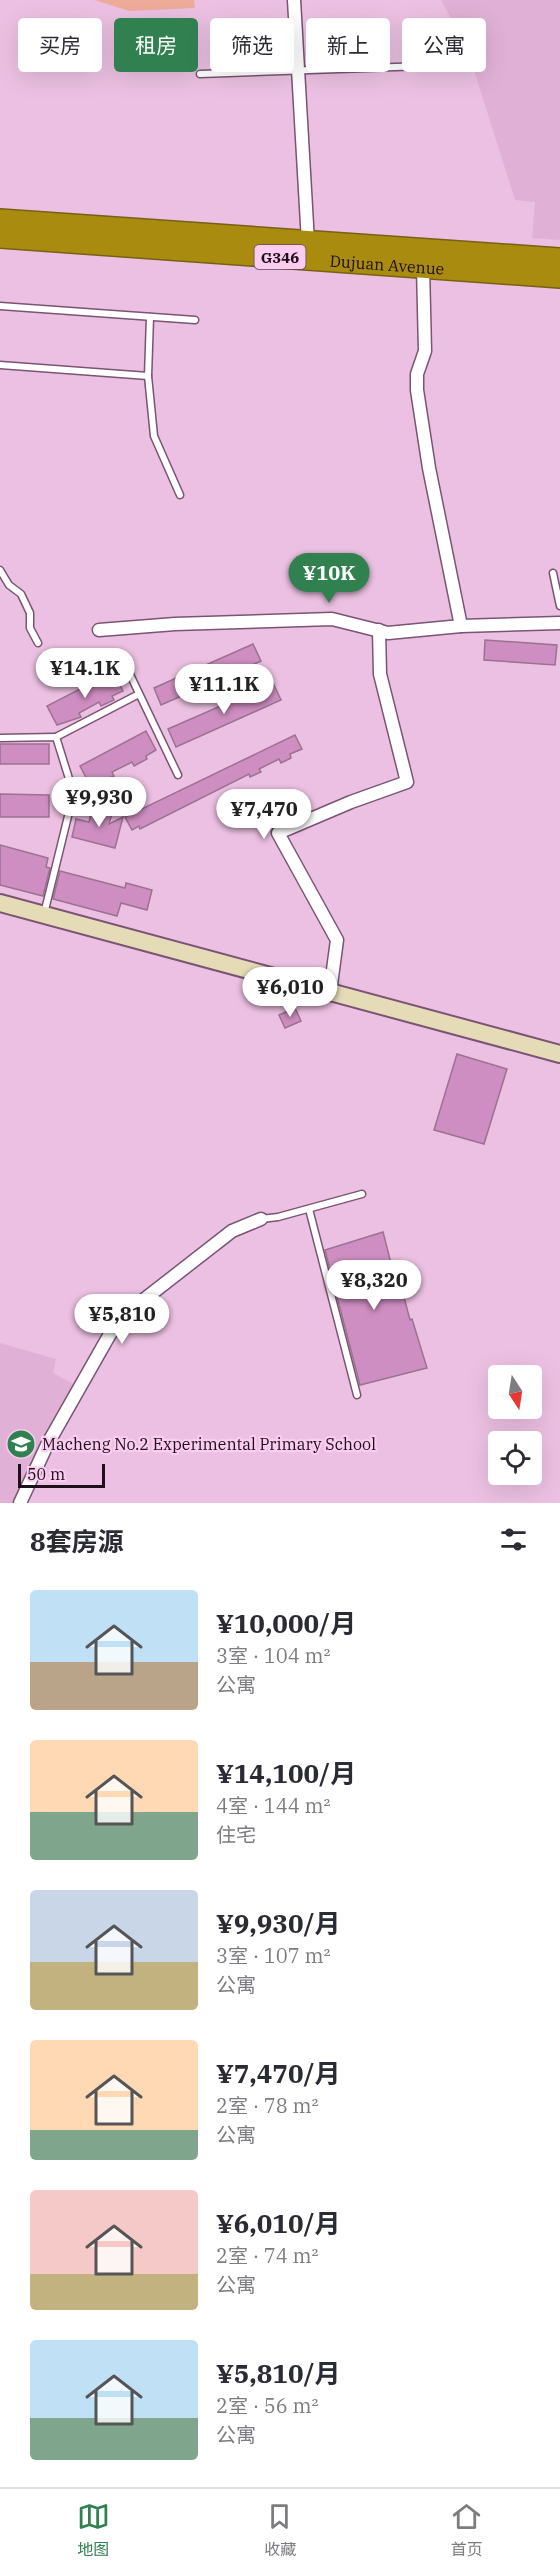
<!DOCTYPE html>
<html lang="zh">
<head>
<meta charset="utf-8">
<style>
  :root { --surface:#fff; --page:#f2f2f3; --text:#2b2b33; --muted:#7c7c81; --line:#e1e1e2; --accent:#308050 }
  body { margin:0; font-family:"IBM Plex Serif","Noto Sans SC",serif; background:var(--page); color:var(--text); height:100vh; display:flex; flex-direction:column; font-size:22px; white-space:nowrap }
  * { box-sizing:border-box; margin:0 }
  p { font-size:20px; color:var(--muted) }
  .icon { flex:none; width:33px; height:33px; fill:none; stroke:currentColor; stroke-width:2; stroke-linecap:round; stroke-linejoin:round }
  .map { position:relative; height:1503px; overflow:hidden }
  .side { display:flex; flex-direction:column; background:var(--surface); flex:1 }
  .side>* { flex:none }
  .top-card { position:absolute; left:18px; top:18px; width:525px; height:54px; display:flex; gap:12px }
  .needle { width:39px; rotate:168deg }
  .buttons { position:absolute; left:488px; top:1365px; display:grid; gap:12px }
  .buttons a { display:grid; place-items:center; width:54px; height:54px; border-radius:6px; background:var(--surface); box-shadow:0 6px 24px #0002; font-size:30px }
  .scale { position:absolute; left:18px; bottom:15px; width:87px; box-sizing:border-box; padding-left:6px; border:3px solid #1e0f1b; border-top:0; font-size:16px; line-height:21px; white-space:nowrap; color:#1e0f1b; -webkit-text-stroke:4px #facdf0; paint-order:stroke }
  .price { position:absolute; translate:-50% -51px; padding:0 14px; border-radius:21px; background:#fff; color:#222; font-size:20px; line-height:39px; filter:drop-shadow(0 2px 3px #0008) }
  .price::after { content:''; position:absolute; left:50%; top:36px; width:18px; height:14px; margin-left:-9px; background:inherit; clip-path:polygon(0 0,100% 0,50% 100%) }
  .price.on { background:var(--accent); color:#fff }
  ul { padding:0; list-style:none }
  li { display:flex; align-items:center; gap:18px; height:150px; padding:0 30px }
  li span { display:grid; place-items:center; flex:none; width:168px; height:120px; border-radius:6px; color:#555 }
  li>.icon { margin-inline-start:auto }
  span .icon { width:72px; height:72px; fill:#fffc; stroke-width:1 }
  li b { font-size:26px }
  h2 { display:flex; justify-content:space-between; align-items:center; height:72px; padding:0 30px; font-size:26px }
  .pill { padding:0 21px; border-radius:6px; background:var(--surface); box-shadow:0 6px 24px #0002; font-size:21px; line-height:54px }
  .pill.on { background:var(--accent); color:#fff }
  .tab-bar { display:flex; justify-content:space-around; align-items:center; height:84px; border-top:2px solid var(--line); background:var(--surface); font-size:16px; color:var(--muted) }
  .tab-bar a { display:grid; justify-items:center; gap:3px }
  .tab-bar .on { color:var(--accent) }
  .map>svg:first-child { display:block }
  .built { fill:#e1b0d6 }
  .green { fill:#efab9a }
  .building { fill:#ce8ec1; stroke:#9b7292; stroke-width:1.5 }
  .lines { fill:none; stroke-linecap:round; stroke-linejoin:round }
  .lane-casing { stroke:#7a5472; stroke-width:9 }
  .street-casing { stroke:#7a5472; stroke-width:15 }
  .secondary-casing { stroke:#7a5472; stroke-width:20 }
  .highway-casing { stroke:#786013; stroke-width:24 }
  .lane { stroke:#fff; stroke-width:6 }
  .street { stroke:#fff; stroke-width:12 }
  .secondary { stroke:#e5dcb7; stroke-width:16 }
  .highway { stroke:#a98c0f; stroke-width:21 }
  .labels { text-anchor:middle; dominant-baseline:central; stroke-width:4.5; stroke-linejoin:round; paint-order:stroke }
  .shield { fill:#facdf0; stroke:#60485b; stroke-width:1.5 }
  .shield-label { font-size:15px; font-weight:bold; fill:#1e0f1b }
  .street-label { font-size:16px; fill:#1e0f1b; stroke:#facdf0 }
  .poi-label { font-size:16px; fill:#1e0f1b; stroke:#facdf0; text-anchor:start }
</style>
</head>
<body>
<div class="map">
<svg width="560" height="1503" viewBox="0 0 560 1503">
  <rect width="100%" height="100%" fill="#ecc0e2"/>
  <!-- built -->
  <g class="built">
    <path d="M441,0H560V240L532,238L535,202L515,200L467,48Z"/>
    <path d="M0,1343L56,1359L53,1373L74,1384L30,1466L14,1503H0Z"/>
  </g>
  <!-- green -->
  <path class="green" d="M94,0H194L195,8L130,11Z"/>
  <!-- building -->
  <g class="building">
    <path d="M485,640L557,645L555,665L484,660Z"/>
    <path d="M253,644L261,661L161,705L154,688Z"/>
    <path d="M113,672L123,691L112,696L114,700L101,706L99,702L79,713L81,717L57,725L47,706Z"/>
    <path d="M273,683L281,700L176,747L168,729Z"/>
    <path d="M146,731L156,750L146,756L147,759L134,766L132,762L112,772L114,776L90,785L80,766Z"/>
    <path d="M295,735L302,749L290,754L291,758L281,763L279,759L259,769L261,772L250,777L249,774L140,829L139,826L132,830L125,817Z"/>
    <rect x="0" y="744" width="49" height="20"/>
    <path d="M0,794L49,795V817H0Z"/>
    <path d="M93,805L113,810L109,824L123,817L115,848L72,837L76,819L89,822Z"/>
    <path d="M0,845L48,858L46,867L50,868L43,896L0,885Z"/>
    <path d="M60,871L125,888L126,883L152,890L147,910L121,903L117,916L53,899Z"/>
    <path d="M295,1008L301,1021L285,1028L279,1015Z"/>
    <path d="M457,1054L507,1069L484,1144L434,1130Z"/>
    <path d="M383,1232L400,1298L404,1297L410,1320L412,1319L427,1368L360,1385L325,1250Z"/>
  </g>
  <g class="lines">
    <!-- lane casing -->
    <g class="lane-casing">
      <g id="lane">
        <path d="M200,74L452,65"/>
        <path d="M0,306L195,320"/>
        <path d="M150,317L148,376L154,436L180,495"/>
        <path d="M0,365L148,376"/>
        <path d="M0,570L9,585L21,594L30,613V628L38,643"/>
        <path d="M553,573L560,606"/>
        <path d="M125,664L178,775"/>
        <path d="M56,737L139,694"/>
        <path d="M0,738L56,737L71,785V804L44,914"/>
        <path d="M309,1209L357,1395"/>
        <path d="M261,1219L278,1217L362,1194"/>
      </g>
    </g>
    <!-- street casing -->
    <g class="street-casing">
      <g id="street">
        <path d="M294,0L308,242"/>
        <path d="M423,267L425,351L417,374V390L429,468L461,626"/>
        <path d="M99,630L175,624L332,619L388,633L461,626L560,623"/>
        <path d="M330,992L337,940L278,833L351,802L407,782L380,674L379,630"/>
        <path d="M20,1503L47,1445L110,1334L128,1312L232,1231L261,1219"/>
      </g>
    </g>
    <!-- secondary casing -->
    <g class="secondary-casing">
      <path id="secondary" d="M0,903L560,1054"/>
    </g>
    <!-- highway casing -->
    <g class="highway-casing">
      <g id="highway">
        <path d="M0,220L560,259"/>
        <path id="s1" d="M0,237L560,277"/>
      </g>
    </g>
    <!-- lane -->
    <use href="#lane" class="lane"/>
    <!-- street -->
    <use href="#street" class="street"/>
    <!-- secondary -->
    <use href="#secondary" class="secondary"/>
    <!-- highway -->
    <use href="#highway" class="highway"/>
  </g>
  <!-- icons -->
  <defs>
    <g id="school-disc" transform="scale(1.5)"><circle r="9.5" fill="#308050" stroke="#facdf0"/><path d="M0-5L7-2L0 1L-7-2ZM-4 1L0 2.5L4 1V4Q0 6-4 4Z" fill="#fff"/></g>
  </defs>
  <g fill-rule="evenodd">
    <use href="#school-disc" x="21" y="1444"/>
  </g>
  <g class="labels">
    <!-- shield labels -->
    <rect class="shield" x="254.5" y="245" width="51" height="24" rx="4.5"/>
    <g class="shield-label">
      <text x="280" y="257">G346</text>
    </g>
    <!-- street labels -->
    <g class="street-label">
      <text stroke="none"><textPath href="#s1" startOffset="388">Dujuan Avenue</textPath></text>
    </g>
    <!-- poi labels -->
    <g class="poi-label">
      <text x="42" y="1444">Macheng No.2 Experimental Primary School</text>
    </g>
  </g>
</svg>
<div class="buttons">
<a><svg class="needle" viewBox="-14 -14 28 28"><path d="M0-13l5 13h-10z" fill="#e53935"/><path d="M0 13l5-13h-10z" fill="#7c7c81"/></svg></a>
<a><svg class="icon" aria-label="locate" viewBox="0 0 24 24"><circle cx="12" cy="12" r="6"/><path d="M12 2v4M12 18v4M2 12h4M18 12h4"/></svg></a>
</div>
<div class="scale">50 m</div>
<b class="price on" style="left:329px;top:604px">¥10K</b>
<b class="price" style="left:85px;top:699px">¥14.1K</b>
<b class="price" style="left:224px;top:715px">¥11.1K</b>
<b class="price" style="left:99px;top:828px">¥9,930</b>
<b class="price" style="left:264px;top:840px">¥7,470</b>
<b class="price" style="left:290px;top:1018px">¥6,010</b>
<b class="price" style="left:374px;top:1311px">¥8,320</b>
<b class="price" style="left:122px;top:1345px">¥5,810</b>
<div class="top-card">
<a class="pill">买房</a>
<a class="pill on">租房</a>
<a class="pill">筛选</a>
<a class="pill">新上</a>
<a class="pill">公寓</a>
</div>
</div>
<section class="side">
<h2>8套房源<svg class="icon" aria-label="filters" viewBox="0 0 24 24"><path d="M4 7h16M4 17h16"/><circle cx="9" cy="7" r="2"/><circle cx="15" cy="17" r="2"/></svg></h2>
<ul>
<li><span style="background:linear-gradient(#bfe0f5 60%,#b9a48a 0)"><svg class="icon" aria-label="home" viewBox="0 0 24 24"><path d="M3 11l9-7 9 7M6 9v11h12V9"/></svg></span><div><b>¥10,000/月</b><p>3室 · 104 m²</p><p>公寓</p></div></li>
<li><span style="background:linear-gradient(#ffd9b3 60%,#7fa58c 0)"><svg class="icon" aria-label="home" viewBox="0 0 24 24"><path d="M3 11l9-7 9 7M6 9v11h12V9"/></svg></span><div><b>¥14,100/月</b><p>4室 · 144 m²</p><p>住宅</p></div></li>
<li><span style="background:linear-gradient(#c9d6e8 60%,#c2b280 0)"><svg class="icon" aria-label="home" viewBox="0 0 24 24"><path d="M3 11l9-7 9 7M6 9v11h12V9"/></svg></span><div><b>¥9,930/月</b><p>3室 · 107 m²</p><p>公寓</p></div></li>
<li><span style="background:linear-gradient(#ffd9b3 75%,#7fa58c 0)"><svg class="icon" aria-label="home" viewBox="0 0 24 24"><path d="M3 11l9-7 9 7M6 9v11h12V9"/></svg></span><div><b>¥7,470/月</b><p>2室 · 78 m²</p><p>公寓</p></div></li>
<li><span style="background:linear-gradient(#f6c9c9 70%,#c2b280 0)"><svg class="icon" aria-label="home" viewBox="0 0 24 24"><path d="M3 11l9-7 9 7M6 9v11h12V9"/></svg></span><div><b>¥6,010/月</b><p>2室 · 74 m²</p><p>公寓</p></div></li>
<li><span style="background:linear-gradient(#bfe0f5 65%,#7fa58c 0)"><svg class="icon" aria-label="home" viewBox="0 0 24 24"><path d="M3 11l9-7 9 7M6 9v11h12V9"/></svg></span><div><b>¥5,810/月</b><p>2室 · 56 m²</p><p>公寓</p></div></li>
</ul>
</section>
<nav class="tab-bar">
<a class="on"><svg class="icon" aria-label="map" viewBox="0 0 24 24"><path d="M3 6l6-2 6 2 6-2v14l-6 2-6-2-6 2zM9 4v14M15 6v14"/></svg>地图</a>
<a><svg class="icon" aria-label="saved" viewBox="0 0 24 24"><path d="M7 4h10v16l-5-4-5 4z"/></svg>收藏</a>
<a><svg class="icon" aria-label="home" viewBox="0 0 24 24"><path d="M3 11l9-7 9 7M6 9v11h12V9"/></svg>首页</a>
</nav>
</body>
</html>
